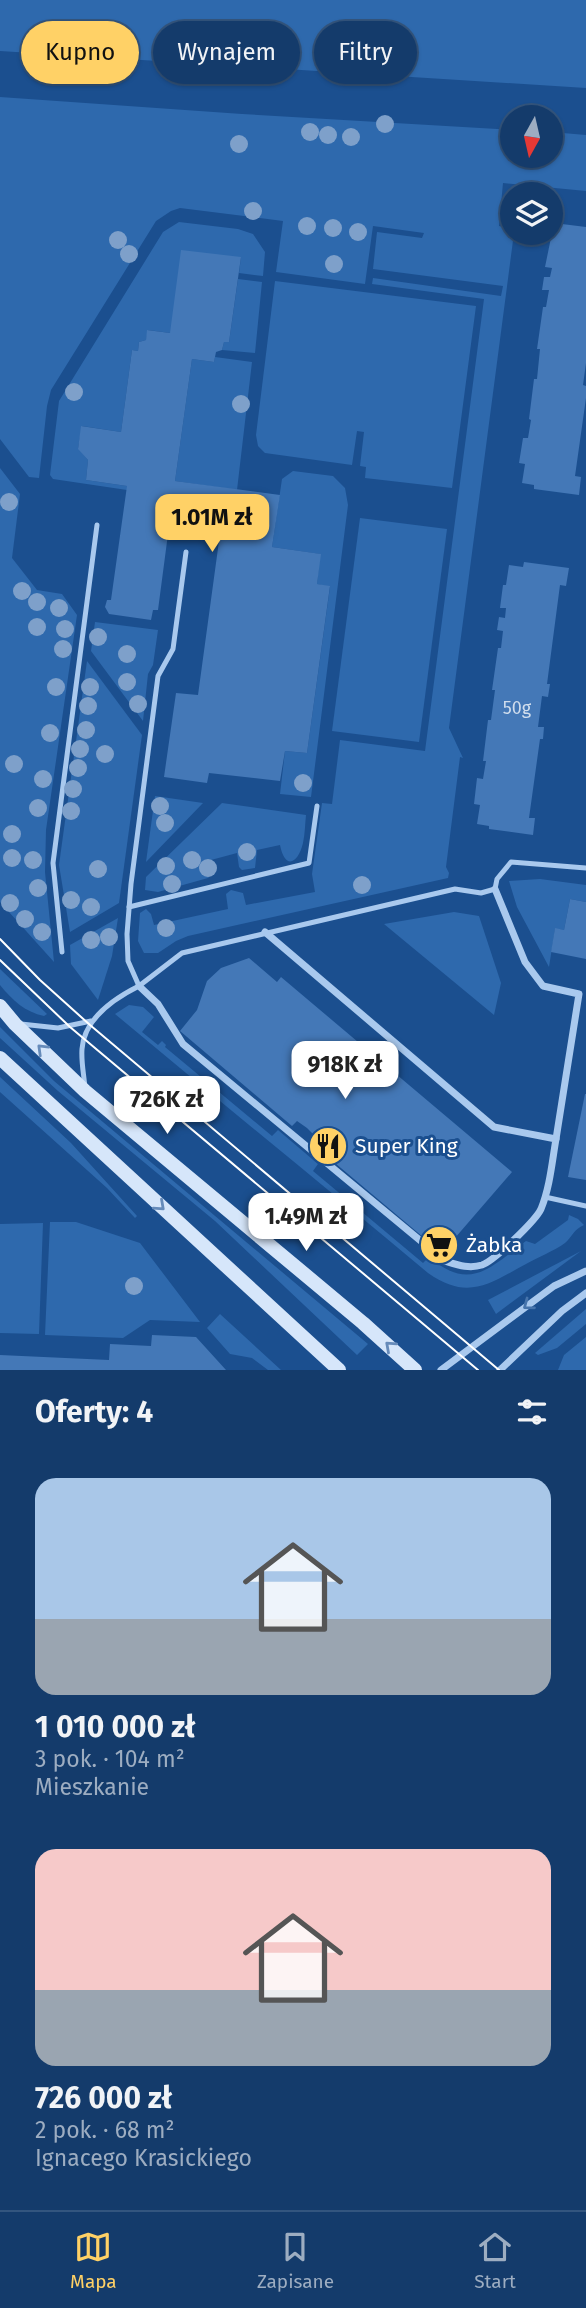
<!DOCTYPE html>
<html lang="pl">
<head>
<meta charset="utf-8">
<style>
  :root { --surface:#143b6b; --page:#1d4271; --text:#f1f3f6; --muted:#9dadc1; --line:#33557e; --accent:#ffd166 }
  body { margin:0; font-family:"Fira Sans",sans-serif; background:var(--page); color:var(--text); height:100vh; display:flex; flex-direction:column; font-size:26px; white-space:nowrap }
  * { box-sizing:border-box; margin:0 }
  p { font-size:23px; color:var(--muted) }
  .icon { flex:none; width:38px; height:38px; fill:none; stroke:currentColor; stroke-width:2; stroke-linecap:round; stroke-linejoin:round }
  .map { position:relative; height:1370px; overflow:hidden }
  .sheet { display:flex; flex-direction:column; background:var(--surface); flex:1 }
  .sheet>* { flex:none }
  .guide { position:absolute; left:21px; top:21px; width:544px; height:63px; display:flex; gap:14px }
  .needle { width:46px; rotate:188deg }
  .buttons { position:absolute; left:500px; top:105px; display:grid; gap:14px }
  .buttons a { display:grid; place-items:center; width:63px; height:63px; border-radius:50%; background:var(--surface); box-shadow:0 2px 5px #0004,0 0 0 2px var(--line); font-size:35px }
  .price { position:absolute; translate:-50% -60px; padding:0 16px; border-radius:14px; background:#fff; color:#222; font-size:23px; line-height:46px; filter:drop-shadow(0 2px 4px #0008) }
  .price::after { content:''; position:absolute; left:50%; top:42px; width:21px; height:16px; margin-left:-10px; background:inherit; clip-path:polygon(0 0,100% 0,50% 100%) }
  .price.current { background:var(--accent); color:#111 }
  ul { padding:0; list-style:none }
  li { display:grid; align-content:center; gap:14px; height:371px; padding:0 35px }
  li span { display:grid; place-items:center; height:217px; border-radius:21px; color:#555 }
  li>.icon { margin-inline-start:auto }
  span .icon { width:126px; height:126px; fill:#fffc; stroke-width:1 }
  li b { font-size:30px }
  h2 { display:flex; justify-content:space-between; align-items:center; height:84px; padding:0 35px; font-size:30px }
  .tag { padding:0 24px; border-radius:32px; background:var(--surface); box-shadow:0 2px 5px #0004,0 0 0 2px var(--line); font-size:24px; line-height:63px }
  .tag.current { background:var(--accent); color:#111 }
  .tabs { display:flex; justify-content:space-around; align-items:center; height:98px; border-top:2px solid var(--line); background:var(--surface); font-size:19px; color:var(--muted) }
  .tabs a { display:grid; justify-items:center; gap:4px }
  .tabs .current { color:var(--accent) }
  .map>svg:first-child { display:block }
  .green { fill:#2e69ad }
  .building { fill:#4478b7 }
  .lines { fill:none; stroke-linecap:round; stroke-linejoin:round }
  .service { stroke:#a9c9ee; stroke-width:5 }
  .minor { stroke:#a9c9ee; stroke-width:7 }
  .secondary { stroke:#d6e6fa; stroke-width:14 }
  .tram { stroke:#fff; stroke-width:2 }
  .tree { fill:#7ea0ca }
  .oneway { stroke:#668bba }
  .oneway2 { stroke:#4674ac }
  .labels { text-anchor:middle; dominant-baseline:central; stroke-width:6; stroke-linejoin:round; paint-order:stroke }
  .number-label { font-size:18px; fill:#d0dded }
  .poi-label { font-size:21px; fill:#fff; stroke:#1b4f8f; text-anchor:start }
</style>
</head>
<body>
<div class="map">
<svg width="586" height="1370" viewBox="0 0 586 1370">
  <rect width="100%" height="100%" fill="#1b4f8f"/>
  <!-- green -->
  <g class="green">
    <path d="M0,0H586V88L0,51Z"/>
    <path d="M0,97L242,114L513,130V156H551V132L586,135V191L503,183L499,226L513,228L514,233L449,728L463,758L460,757L446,867L449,873L448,878L188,936L176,941L158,953H144L138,941L140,913L146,909L151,914L154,925L228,909L226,894L231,890L243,893L246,905L315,892L312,874L322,803L332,804L340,740L425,751L484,299L372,284L373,278L501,296L503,286L373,269L377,232L422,238L424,233L373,226L365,284L276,272L283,221L180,208L171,211L156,221L51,390L47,406L39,478L29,477L0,439Z"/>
    <path d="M179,222L238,229L253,234L265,252L263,276L239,273L241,257L170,333L148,330L146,340L139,342L138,351L132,350L121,432L82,426L78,448L88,460L86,480L127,486V490L53,479L50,475L59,401L163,232Z"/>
    <path d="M238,279L262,282L255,353L222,350L224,342H229Z"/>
    <path d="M275,281L476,306L452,488L365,478L366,467L360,466L364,432L357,431L352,465L265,453L258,446L256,435Z"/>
    <path d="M215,357L252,362L237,490L175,481L192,359L214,362Z"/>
    <path d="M0,468L20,494L12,558L37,590L62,594L77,615L46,830L45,872L54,962L0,902Z"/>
    <path d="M293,471L333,476L345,488L348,505L311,797L280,794L285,751L307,753L330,587L317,584L320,554L272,547L282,479Z"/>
    <path d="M360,518L447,529L419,742L332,731Z"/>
    <path d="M95,622L158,630L153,665L148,674L143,721L91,651Z"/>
    <path d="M87,661L142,735L119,903L70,932L59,865Z"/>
    <path d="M155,796L203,803L146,862Z"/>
    <path d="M222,803L306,815C305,824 305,834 303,843C298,864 285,870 280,845L257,850L255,868L242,870L239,867L237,853L211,860L213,873L208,878L158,892L145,890L146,877Z"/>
    <path d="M540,879L586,885V902L570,899L564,930L555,929L549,967L517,907L509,881Z"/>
    <path d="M454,912L479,916L501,983L494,1015L384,924Z"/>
    <path d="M118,918L112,956L98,1000L71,964L70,945Z"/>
    <path d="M0,969L47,1014L44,1016C25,1012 12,1000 0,985Z"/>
    <path d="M129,1005L143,1007L154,1017L142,1032L158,1045L162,1041L166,1045L165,1047L272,1136L278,1130L318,1164L313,1171L423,1263L429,1257C470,1292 490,1268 526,1241L535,1244L568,1220L569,1215L578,1219L584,1225C574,1229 572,1237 565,1243C554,1251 538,1257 526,1264C489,1284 468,1301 428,1273C324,1186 219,1101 115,1014Z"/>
    <path d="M0,1027L54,1081L368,1344L357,1355L215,1221L58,1091L0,1038Z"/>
    <path d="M0,1077L71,1143L137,1216L135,1218L107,1188L0,1092Z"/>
    <path d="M50,1222H76L140,1243L200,1322L150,1320L123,1338L45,1335Z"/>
    <path d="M43,1223L39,1334L0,1333V1224Z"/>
    <path d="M581,1251L496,1314L488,1300Z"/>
    <path d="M586,1309V1324L557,1348L538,1355L535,1353Z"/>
    <path d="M220,1314L281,1370H268L252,1358L230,1354L207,1328Z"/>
    <path d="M586,1337V1370H558L564,1355Z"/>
  </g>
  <!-- building -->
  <g class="building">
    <path d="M554,223L586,227V363L583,385L586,386V398L575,476L581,477L579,495L534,489V485L522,483L525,464L519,463L523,438H528L531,420L529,419L534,379H537L540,349H537L543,307H546L549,290H542L544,277H550L552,268L545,267Z"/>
    <path d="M181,250L241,257L229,342H224L222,350L216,352L214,362L192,359L175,481L280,495L272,547L321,554L317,584L330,586L307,753L285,751L280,781L209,773L207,783L164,777L176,693L198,695L219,541L168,534L158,610H153L151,620L109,614L105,607L107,600H111L127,486L86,480L88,460L78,449L81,426L121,432L132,350L138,351L139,342L146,340L147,330L170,333Z"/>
    <path d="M524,562L569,568L566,586L560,585L547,684H550L548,697L542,696L538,727H544L543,739H540L529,818H535L533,835L489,829V826L477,824L480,805L474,804L477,778L483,779L486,761H483L488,720H491L495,690H492L498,648H501L503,631L497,630L499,617L505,618L506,608H500L503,585H506L509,565L523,567Z"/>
    <path d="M570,899L586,902V959L551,952L555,928L564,930Z"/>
    <path d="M249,958L277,982L281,977L512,1172L442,1253L310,1142L315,1136L307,1128L297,1121L292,1126L180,1031L197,1010L207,981L221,968Z"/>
    <path d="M585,1094H586V1180L568,1177Z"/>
    <path d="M152,1335L196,1337L226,1370H0V1355L109,1360L110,1344L151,1346Z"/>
  </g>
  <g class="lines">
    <!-- service -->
    <g class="service">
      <path d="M129,907L309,863L317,806"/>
      <path d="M62,952L53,863L97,525"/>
      <path d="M139,986L182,953L455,889L481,893L495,889L497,879L511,862L586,868"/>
      <path d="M21,1024L58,1028L91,1021"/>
      <path d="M85,1088C84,1075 81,1062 82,1049C84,1019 115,998 139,986L128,961L127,934L131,884L158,676L173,649L186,552"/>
      <path d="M545,1197L586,1206"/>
    </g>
    <!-- minor -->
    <g class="minor">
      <path d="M495,889L525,962L543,986L579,994L556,1139"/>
      <path d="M139,986L158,1004L183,1044L445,1261C458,1265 469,1269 482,1265C494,1261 536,1220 541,1209C550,1187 552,1162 556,1139L494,1127L265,932"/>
      <path d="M441,1370L554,1286L586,1271"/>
      <path d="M500,1370L562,1311L586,1293"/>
    </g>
    <!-- secondary -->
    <g class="secondary">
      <path d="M0,1006L15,1024L85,1091L363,1323L415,1370"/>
      <path d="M0,1058L339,1370"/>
    </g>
    <!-- tram -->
    <g class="tram">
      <path d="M0,939L40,980L90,1025L499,1370"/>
      <path d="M0,960L70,1027L478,1370"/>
    </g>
  </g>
  <!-- trees -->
  <g class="tree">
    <circle cx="385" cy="124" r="9"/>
    <circle cx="310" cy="132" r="9"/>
    <circle cx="328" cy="135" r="9"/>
    <circle cx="351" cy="137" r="9"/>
    <circle cx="239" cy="144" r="9"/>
    <circle cx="253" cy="211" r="9"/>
    <circle cx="307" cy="226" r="9"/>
    <circle cx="333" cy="228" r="9"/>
    <circle cx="358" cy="232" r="9"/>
    <circle cx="118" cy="240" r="9"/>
    <circle cx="129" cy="254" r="9"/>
    <circle cx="334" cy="264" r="9"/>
    <circle cx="74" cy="392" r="9"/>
    <circle cx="241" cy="404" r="9"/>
    <circle cx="9" cy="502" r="9"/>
    <circle cx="22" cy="591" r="9"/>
    <circle cx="37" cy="602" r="9"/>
    <circle cx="59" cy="608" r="9"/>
    <circle cx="37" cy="627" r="9"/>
    <circle cx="65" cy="629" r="9"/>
    <circle cx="98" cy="637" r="9"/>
    <circle cx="63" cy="649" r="9"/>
    <circle cx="127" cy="654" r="9"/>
    <circle cx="127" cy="682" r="9"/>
    <circle cx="56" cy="687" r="9"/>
    <circle cx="90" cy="687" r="9"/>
    <circle cx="138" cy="704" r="9"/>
    <circle cx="88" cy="706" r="9"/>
    <circle cx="86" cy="730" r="9"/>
    <circle cx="50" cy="733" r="9"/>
    <circle cx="80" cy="749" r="9"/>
    <circle cx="105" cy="754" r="9"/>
    <circle cx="14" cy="764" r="9"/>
    <circle cx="78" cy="768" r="9"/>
    <circle cx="43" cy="779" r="9"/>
    <circle cx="303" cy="783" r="9"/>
    <circle cx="73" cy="789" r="9"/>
    <circle cx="160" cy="806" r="9"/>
    <circle cx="38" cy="808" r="9"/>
    <circle cx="71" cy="811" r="9"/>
    <circle cx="165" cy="823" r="9"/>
    <circle cx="12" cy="834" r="9"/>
    <circle cx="247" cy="852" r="9"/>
    <circle cx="12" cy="858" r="9"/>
    <circle cx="33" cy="860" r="9"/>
    <circle cx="192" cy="860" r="9"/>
    <circle cx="166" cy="866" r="9"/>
    <circle cx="208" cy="868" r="9"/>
    <circle cx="98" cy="869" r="9"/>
    <circle cx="172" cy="884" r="9"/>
    <circle cx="362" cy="885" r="9"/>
    <circle cx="38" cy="888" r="9"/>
    <circle cx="71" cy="900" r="9"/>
    <circle cx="10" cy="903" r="9"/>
    <circle cx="91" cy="907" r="9"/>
    <circle cx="25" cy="919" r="9"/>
    <circle cx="166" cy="928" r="9"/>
    <circle cx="42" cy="932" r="9"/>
    <circle cx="109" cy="937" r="9"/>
    <circle cx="91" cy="940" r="9"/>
    <circle cx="134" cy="1286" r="9"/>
  </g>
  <!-- one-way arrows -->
  <defs><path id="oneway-chevron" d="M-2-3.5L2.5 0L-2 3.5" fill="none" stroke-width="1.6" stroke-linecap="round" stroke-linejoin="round" transform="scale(1.75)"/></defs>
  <g class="oneway">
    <use href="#oneway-chevron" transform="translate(42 1049) rotate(-136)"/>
    <use href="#oneway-chevron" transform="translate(160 1206) rotate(42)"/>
    <use href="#oneway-chevron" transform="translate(390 1346) rotate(-138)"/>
  </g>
  <use class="oneway2" href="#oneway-chevron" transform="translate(528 1305) rotate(143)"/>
  <!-- icons -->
  <defs>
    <g id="restaurant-disc" transform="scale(2.0125)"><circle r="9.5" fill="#ffd166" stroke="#1b4f8f"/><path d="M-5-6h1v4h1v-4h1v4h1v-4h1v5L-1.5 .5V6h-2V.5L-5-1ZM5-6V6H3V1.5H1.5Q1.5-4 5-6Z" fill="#111"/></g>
    <g id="supermarket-disc" transform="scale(2.0125)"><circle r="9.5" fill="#ffd166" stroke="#1b4f8f"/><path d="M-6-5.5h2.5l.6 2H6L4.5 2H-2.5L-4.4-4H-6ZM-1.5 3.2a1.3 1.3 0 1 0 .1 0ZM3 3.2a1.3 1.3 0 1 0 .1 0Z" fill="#111"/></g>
  </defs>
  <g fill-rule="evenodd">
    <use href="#restaurant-disc" x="328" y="1146"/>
    <use href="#supermarket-disc" x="439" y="1245"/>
  </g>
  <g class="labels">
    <!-- number labels -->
    <g class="number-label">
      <text x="517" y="708">50g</text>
    </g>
    <!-- poi labels -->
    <g class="poi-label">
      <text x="355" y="1146">Super King</text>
      <text x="466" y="1245">Żabka</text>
    </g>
  </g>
</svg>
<div class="buttons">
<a><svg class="needle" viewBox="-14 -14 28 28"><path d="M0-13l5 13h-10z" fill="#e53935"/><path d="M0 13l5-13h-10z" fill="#9dadc1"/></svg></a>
<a><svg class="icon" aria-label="layers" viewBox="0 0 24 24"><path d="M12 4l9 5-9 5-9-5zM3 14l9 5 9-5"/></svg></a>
</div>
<b class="price current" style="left:212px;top:554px">1.01M zł</b>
<b class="price" style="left:345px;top:1101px">918K zł</b>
<b class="price" style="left:167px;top:1136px">726K zł</b>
<b class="price" style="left:306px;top:1253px">1.49M zł</b>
<div class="guide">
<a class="tag current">Kupno</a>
<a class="tag">Wynajem</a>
<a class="tag">Filtry</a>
</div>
</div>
<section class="sheet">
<h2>Oferty: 4<svg class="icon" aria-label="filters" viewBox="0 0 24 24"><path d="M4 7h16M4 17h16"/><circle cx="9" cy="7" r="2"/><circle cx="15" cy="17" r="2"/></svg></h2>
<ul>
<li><span style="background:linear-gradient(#a9c7e8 65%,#9aa5b1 0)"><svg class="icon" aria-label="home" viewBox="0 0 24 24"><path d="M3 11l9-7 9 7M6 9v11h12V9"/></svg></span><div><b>1 010 000 zł</b><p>3 pok. · 104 m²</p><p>Mieszkanie</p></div></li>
<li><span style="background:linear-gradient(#f6c9c9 65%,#9aa5b1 0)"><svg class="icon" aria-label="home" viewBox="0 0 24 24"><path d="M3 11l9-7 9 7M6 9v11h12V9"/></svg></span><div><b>726 000 zł</b><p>2 pok. · 68 m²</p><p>Ignacego Krasickiego</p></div></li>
</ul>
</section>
<nav class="tabs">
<a class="current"><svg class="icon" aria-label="map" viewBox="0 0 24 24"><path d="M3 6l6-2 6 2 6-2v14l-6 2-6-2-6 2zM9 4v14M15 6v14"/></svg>Mapa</a>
<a><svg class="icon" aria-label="saved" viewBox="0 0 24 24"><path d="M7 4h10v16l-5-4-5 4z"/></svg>Zapisane</a>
<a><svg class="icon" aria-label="home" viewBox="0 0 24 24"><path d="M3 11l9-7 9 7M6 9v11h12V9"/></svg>Start</a>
</nav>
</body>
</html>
